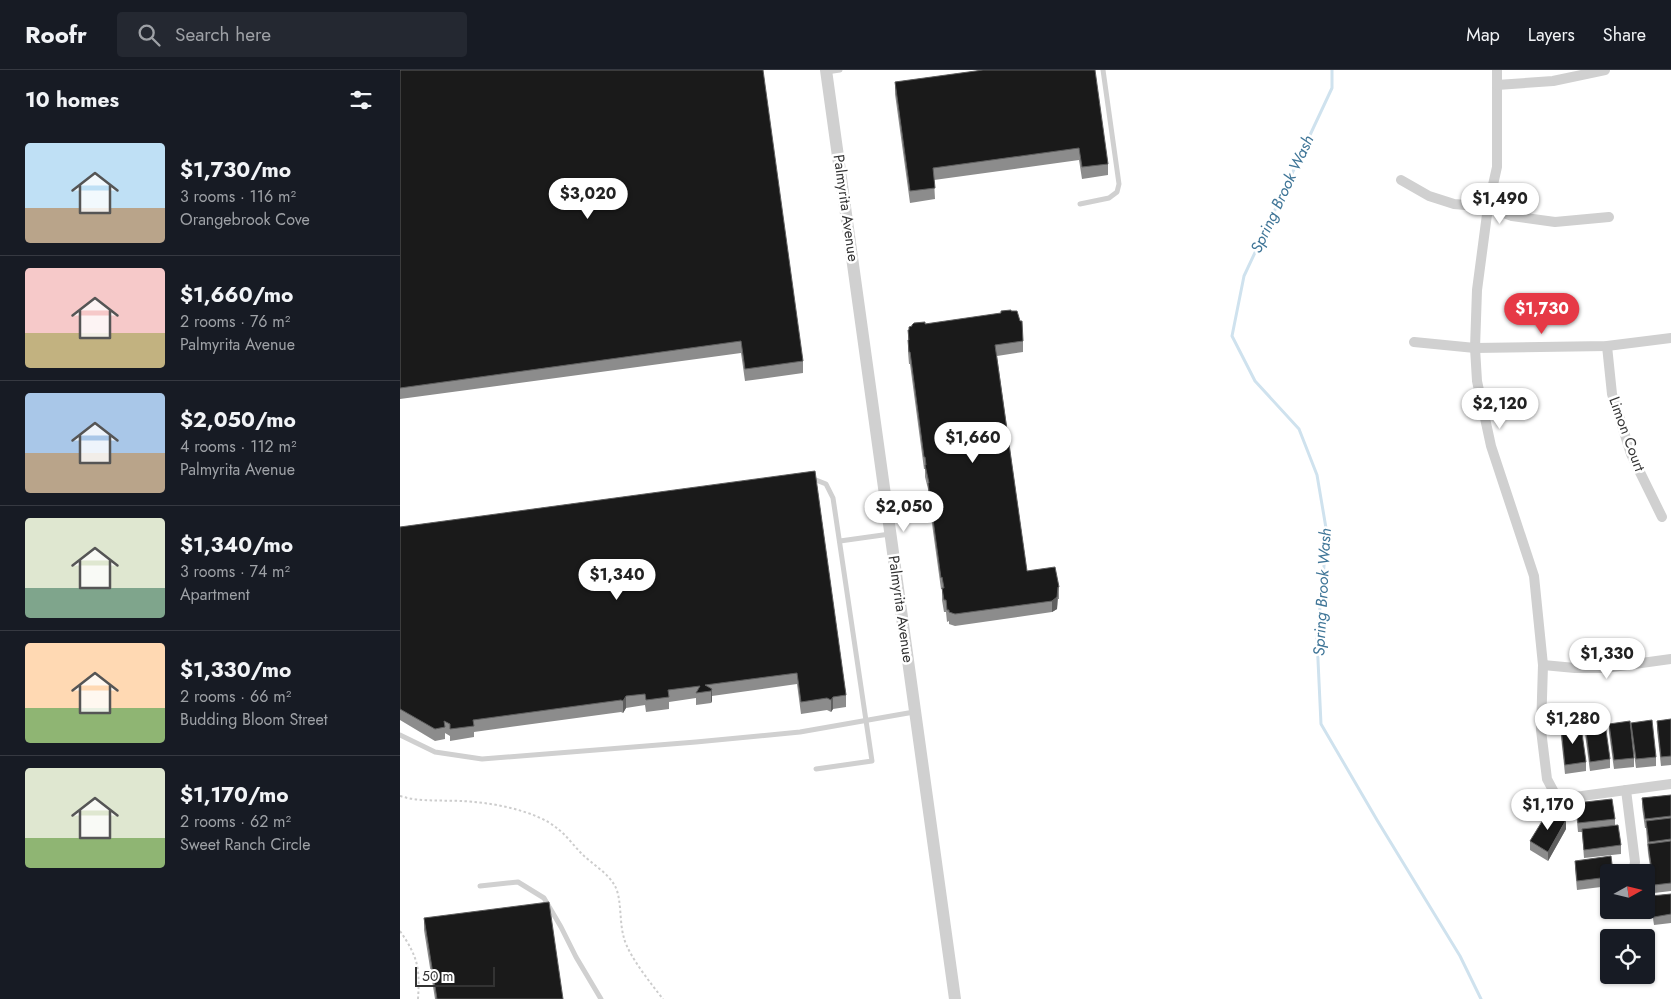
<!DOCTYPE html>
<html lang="en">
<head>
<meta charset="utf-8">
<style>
  :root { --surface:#171b24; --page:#242831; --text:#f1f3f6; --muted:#9ea1a6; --line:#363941; --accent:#e63946 }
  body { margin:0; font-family:Jost,sans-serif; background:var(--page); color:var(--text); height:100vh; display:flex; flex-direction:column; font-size:19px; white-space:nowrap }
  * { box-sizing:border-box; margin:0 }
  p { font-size:16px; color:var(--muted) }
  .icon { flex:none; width:28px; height:28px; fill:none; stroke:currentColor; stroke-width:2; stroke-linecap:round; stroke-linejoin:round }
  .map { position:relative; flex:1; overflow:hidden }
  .sheet { display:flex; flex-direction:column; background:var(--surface); width:400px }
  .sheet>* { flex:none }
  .needle { width:32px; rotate:82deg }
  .fabs { position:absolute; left:1200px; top:794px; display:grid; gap:10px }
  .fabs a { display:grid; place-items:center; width:55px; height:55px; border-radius:5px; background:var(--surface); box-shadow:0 1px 4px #0004; font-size:25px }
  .scale { position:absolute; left:15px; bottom:12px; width:80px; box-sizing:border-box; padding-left:5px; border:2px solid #333; border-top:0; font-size:14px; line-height:18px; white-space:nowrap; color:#333; -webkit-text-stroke:4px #fff; paint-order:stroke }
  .price { position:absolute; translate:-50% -42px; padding:0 11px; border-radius:18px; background:#fff; color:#222; font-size:16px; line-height:32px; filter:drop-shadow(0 1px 2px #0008) }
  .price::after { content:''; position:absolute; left:50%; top:30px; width:15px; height:11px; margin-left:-8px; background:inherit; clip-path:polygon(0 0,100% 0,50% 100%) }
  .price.current { background:var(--accent); color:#fff }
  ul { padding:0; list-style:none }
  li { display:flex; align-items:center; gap:15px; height:125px; padding:0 25px }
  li+li { border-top:1px solid var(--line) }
  li span { display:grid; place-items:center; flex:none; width:140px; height:100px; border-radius:5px; color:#555 }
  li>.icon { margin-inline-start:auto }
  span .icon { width:60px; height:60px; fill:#fffc; stroke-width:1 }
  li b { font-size:21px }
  h2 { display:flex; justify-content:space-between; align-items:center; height:60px; padding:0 25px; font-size:21px }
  header { display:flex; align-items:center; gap:30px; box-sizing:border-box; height:70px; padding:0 25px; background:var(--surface); border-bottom:1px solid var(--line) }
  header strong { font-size:24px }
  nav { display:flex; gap:28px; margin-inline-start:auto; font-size:18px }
  .search { width:350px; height:45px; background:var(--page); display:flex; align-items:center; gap:12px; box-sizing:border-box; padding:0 18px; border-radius:5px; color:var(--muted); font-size:19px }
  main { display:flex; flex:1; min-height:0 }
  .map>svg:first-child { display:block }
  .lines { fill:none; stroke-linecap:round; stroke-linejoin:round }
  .stream { stroke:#cfe2ee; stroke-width:3 }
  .path { stroke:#cdcdcd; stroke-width:2; stroke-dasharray:2.5 2.5; stroke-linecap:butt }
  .service { stroke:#d0d0d0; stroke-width:5 }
  .minor { stroke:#d0d0d0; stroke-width:10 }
  .tertiary { stroke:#d0d0d0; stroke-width:12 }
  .wall { fill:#8c8c8c }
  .shaded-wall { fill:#5f5f5f }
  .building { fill:#1a1a1a; stroke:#5f5f5f }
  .labels { text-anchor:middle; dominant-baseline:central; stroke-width:5; stroke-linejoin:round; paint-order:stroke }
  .street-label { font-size:15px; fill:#333; stroke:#fff }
  .water-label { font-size:16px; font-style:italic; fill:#3f7597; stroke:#fff }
</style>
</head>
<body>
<header>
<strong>Roofr</strong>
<div class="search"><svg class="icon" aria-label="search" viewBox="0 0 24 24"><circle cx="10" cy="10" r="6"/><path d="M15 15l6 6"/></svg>Search here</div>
<nav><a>Map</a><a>Layers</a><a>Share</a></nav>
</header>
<main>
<section class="sheet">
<h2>10 homes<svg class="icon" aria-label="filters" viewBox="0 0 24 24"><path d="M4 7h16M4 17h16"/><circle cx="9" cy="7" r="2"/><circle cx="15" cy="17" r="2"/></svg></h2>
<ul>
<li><span style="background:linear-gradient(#bfe0f5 65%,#b9a48a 0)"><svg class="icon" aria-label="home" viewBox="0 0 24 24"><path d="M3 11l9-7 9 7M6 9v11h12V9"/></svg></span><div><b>$1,730/mo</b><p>3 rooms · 116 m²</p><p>Orangebrook Cove</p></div></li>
<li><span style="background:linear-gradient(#f6c9c9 65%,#c2b280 0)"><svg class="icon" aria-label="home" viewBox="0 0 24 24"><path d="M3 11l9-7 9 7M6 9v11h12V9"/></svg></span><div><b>$1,660/mo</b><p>2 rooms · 76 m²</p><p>Palmyrita Avenue</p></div></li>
<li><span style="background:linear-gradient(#a9c7e8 60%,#b9a48a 0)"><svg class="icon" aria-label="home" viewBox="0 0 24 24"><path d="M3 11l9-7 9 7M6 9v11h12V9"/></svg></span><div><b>$2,050/mo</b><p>4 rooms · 112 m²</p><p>Palmyrita Avenue</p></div></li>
<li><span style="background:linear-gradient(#dfe7d0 70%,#7fa58c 0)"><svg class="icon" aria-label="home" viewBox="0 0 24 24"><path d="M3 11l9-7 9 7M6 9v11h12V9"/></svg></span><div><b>$1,340/mo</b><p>3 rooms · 74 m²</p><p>Apartment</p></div></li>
<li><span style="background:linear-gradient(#ffd9b3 65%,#8fb573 0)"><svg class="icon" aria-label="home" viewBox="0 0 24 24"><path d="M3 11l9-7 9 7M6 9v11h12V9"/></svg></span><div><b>$1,330/mo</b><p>2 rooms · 66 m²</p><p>Budding Bloom Street</p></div></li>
<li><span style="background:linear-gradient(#dfe7d0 70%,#8fb573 0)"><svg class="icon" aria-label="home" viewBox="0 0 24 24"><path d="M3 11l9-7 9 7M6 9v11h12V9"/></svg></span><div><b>$1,170/mo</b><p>2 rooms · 62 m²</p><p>Sweet Ranch Circle</p></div></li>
</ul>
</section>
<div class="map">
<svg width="1271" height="929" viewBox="0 0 1271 929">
  <rect width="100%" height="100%" fill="#fff"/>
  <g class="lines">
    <!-- stream -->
    <path class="stream" d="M932,0V18L844,206L832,266L855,311L899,359L917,405L927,464L917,569L921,654L977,750L1060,886L1081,929"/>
    <!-- path -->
    <g class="path">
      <path d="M0,726C19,732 40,730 61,731C89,732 136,740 158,759C167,766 174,776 182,784C192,794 208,803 215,816C222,829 219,852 224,868C228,885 252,915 263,929"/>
      <path d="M0,861C18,887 20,898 18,929"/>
    </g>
    <!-- service -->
    <g class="service">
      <path d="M426,2L440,0"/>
      <path d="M680,134L709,128L717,122L719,114L703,0"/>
      <path d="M411,408L426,414L433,428L472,691L416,699"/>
      <path d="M440,471L490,464"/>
      <path d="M0,665L35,682L82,689L296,672L400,662L514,642"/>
      <path d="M80,816L118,812L144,828L161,857L176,887L201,929"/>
    </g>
    <!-- minor -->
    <g class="minor">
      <path d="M1097,0V97L1088,137L1077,220L1075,278L1077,311L1091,376L1134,506L1143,595L1141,660L1147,709L1155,724L1166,727L1182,726L1271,714"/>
      <path d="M1097,15L1153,11L1205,0"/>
      <path d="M1001,110L1029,126L1054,134L1088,137L1112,146L1155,152L1209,147"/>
      <path d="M1014,272L1075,278L1207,276L1271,268"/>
      <path d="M1207,276L1212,324L1231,384L1262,447"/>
      <path d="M1143,595L1175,598H1205L1271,589"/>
      <path d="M1226,720L1235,792L1233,802"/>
    </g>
    <!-- tertiary -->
    <path class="tertiary" d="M426,0L555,929"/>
  </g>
  <!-- wall -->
  <g class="wall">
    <path d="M0,0L403,291V303L345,311L341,283L0,329Z"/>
    <path d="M583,0L708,94V105L682,109L679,90L534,110L535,129L510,133L495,24V12Z"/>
    <path d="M525,254L623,271V282L597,286L627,501L659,517V529H658L657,539L652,542L555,556L549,554V551L547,552L546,542H544L542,530V519H541L528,425V419L525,407V399H524L510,294H509L508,282V260H509V257Z"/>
    <path d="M415,401L446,625V637L433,639L431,642L427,640L401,644L397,614L312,626V631L311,633L296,635V628L269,632V639L246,642L245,635L226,638L223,643L221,642L74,662V667L50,671V666L45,663V669L35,671L0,650V457Z"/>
    <path d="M1271,649V695L1261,696L1257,660V651Z"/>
    <path d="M1231,653L1256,687V696L1236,698L1231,662Z"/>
    <path d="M1209,654L1234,688V697L1214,699L1209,663Z"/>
    <path d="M1185,655L1210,689V698L1190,701L1185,664Z"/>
    <path d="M1161,658L1186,692V701L1165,704L1161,667Z"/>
    <path d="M1271,725V821L1254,823L1248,783L1246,758H1245L1242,737V728Z"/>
    <path d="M1176,733L1215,749V755L1221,775V784L1184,788L1182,762H1178L1176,742Z"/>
    <path d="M1166,759L1148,791L1130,780V771Z"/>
    <path d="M1175,791L1209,802V816L1177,820L1175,799Z"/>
    <path d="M1271,824V853L1254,855L1251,835V826Z"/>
    <path d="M24,848L163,929H35L24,860Z"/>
  </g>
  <!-- shaded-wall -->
  <g class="shaded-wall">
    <path d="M658,517L657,539L652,542V531Z"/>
    <path d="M312,619V631L311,633V621Z"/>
    <path d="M226,626V638L223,643V631Z"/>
    <path d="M433,627V639L431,642V630Z"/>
    <path d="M1166,750V759L1148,791V782Z"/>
  </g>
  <!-- building -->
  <g class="building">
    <path d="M0,0H363L403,291L345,299L341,271L0,318Z"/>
    <path d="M583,0H695L708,94L682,97L679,78L533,98L535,118L510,121L495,12Z"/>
    <path d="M611,240V241H617L620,251H622L623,271L595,275L627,501L655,497L659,517H658L657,527L652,531L555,544L549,542V540H547L546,530H544L542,518H544L542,507L541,508L528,413H529L525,395H526L525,387H524L510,282H509L508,270H509L508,260H509V257L512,256V255L514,253L525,252V254L601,243V241Z"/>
    <path d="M415,401L446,625L433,627L431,630L427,628L401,632L397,603L305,615L312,619L311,621L296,623L300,616L268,620L269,627L246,630L245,624L226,626L223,631L221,630L73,650L74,656L50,659V654L44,651L45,657L35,659L0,639V457Z"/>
    <path d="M1271,649V686L1261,687L1257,651Z"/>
    <path d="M1252,650L1256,687L1236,689L1231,653Z"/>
    <path d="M1230,651L1234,688L1214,690L1209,654Z"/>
    <path d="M1205,653L1210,689L1190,692L1185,655Z"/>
    <path d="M1181,656L1186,692L1165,695L1161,658Z"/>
    <path d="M1271,725V746L1245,749L1242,728Z"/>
    <path d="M1212,729L1215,749L1178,753L1176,733Z"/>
    <path d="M1149,740L1166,750L1148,782L1130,771Z"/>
    <path d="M1271,748V769L1249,772L1246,751Z"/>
    <path d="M1218,755L1221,775L1184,780L1182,759Z"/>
    <path d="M1271,771V813L1254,815L1248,774Z"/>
    <path d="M1211,786L1213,802H1209V807L1177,811L1175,791Z"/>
    <path d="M1271,824V844L1254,847L1251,826Z"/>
    <path d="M149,832L163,929H37L24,848Z"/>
  </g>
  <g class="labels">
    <!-- street labels -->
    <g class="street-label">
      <text transform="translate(446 138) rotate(82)">Palmyrita Avenue</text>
      <text transform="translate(1227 364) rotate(70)">Limon Court</text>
      <text transform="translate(501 539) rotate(82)">Palmyrita Avenue</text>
    </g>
    <!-- water labels -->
    <g class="water-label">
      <text transform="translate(882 124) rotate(-65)">Spring Brook Wash</text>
      <text transform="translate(922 522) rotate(-87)">Spring Brook Wash</text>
    </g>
  </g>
</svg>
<div class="fabs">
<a><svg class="needle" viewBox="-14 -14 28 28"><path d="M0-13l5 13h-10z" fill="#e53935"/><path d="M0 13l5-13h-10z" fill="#9ea1a6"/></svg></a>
<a><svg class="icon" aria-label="locate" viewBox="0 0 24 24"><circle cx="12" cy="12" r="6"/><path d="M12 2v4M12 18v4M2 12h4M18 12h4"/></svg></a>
</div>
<div class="scale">50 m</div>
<b class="price" style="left:188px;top:150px">$3,020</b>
<b class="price" style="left:1100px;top:155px">$1,490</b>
<b class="price current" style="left:1142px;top:265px">$1,730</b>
<b class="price" style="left:1100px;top:360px">$2,120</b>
<b class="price" style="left:573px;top:394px">$1,660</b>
<b class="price" style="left:504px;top:463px">$2,050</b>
<b class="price" style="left:217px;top:531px">$1,340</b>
<b class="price" style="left:1207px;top:610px">$1,330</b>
<b class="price" style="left:1173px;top:675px">$1,280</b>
<b class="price" style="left:1148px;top:761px">$1,170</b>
</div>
</main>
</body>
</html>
